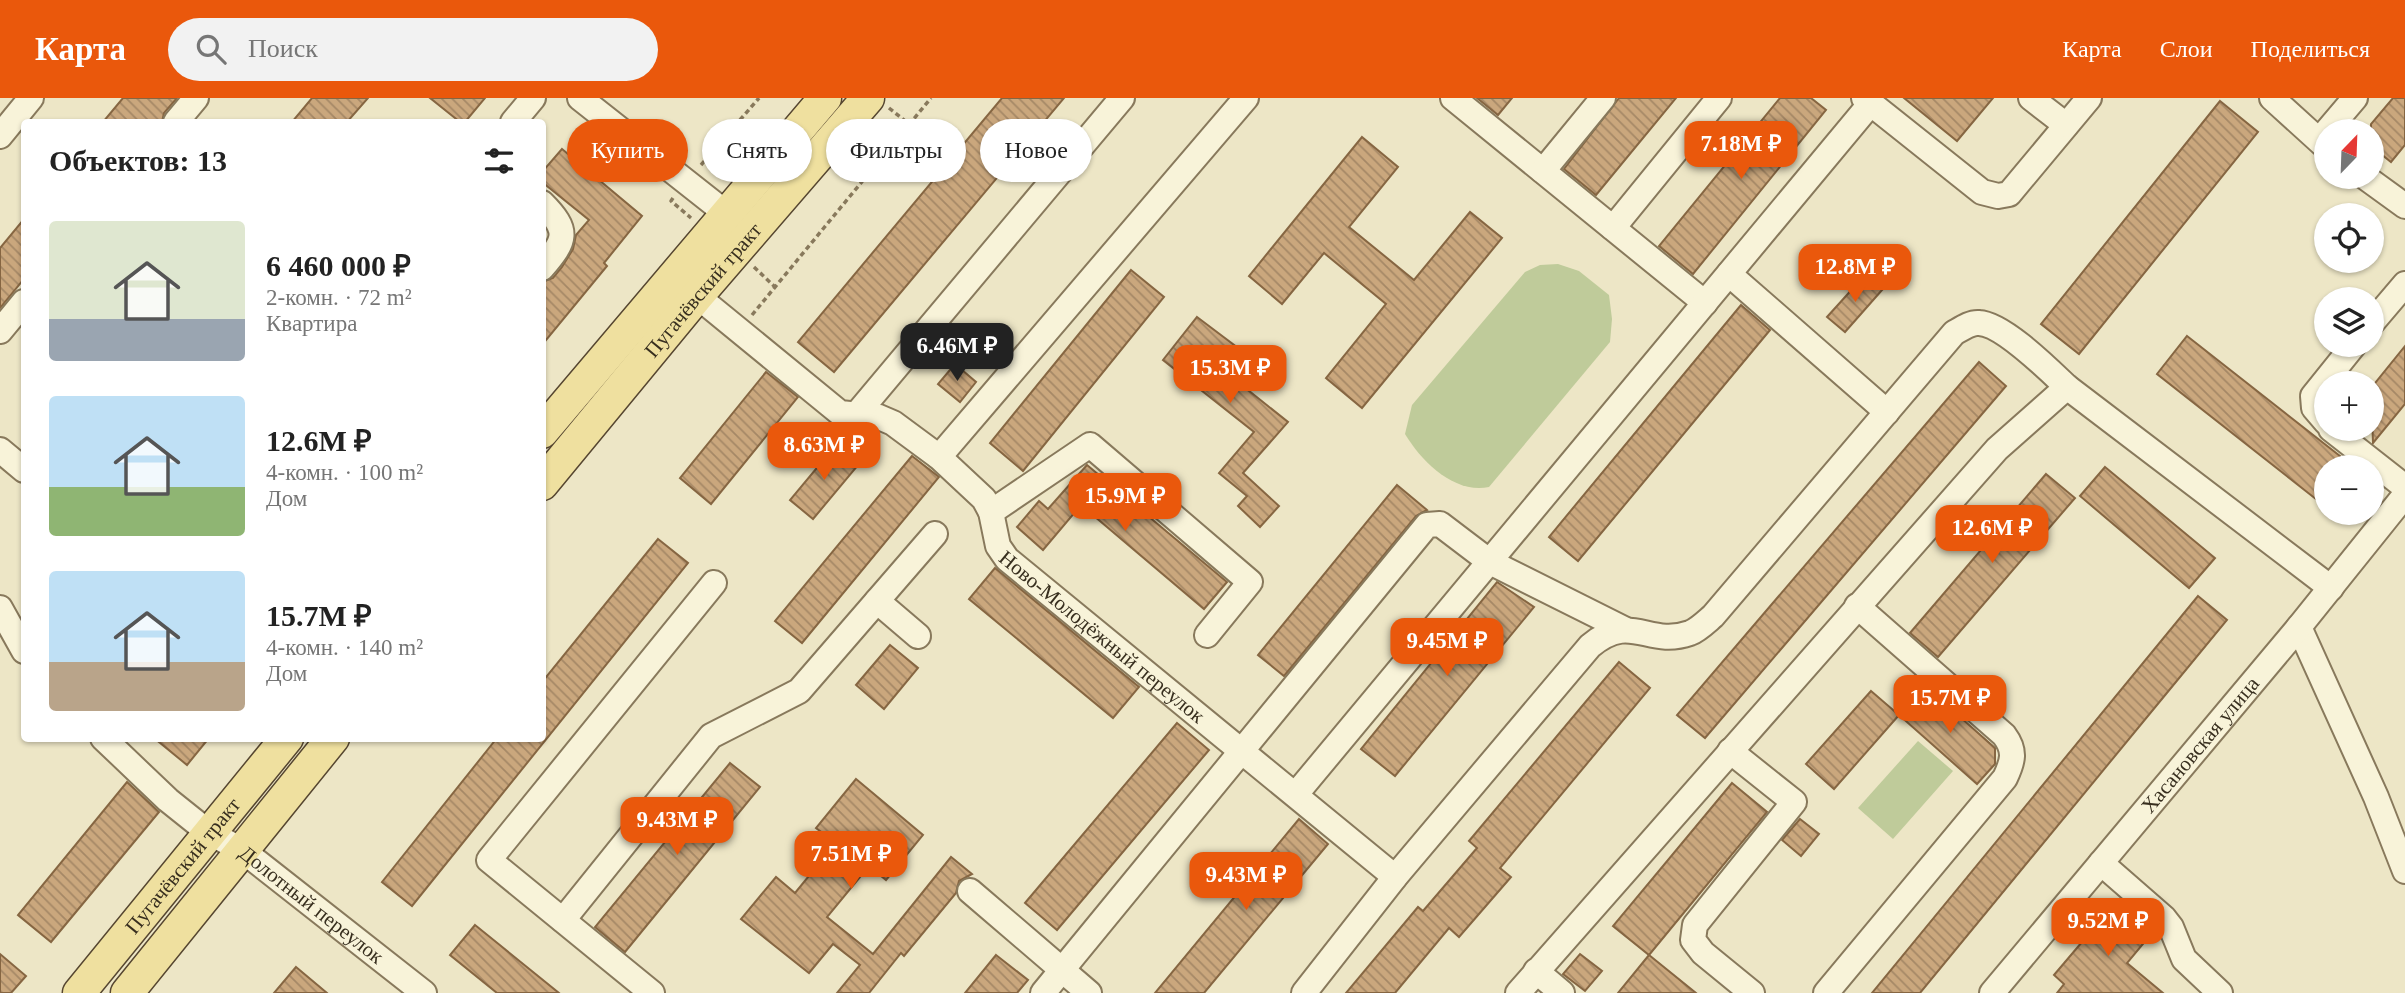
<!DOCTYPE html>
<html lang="ru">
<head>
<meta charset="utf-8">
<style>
  :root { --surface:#fff; --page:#f2f2f2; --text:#222; --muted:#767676; --accent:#ea580c }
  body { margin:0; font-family:Georgia,serif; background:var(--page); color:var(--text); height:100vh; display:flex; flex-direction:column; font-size:26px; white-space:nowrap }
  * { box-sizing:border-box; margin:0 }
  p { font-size:23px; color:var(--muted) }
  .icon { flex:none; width:38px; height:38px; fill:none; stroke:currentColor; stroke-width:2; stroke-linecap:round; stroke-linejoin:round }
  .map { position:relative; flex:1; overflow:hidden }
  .panel { position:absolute; left:21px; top:21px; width:525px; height:623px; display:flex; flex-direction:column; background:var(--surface); border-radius:7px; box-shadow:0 2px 5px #0004 }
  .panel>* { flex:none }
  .guide { position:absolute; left:567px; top:21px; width:665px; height:63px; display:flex; gap:14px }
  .needle { width:46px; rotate:23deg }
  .controls { position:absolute; left:2314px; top:21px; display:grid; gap:14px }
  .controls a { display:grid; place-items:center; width:70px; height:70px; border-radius:50%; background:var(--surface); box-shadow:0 2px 5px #0004; font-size:35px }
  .price { position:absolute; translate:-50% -60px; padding:0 16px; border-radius:14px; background:var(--accent); color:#fff; font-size:23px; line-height:46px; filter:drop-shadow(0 2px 4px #0008) }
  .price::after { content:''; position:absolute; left:50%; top:42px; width:21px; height:16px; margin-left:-10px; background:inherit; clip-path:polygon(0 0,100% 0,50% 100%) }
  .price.on { background:#222; color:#fff }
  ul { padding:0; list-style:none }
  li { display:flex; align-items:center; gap:21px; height:175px; padding:0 28px }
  li span { display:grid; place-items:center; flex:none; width:196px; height:140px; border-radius:7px; color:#555 }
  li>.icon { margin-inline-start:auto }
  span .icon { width:84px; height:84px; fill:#fffc; stroke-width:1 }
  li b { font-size:30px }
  h2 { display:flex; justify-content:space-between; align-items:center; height:84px; padding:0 28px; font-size:30px }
  .pill { padding:0 24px; border-radius:32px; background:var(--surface); box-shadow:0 2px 5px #0004; font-size:24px; line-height:63px }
  .pill.on { background:var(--accent); color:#fff }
  header { display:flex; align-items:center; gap:42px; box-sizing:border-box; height:98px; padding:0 35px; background:var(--accent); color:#fff }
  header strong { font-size:33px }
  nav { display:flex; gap:38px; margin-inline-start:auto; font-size:24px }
  .search { width:490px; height:63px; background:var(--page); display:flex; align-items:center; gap:18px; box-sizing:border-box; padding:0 24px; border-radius:38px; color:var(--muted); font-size:26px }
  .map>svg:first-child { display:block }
  .grass { fill:#bfcb9a }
  .building { fill:url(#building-back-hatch); stroke:#866642; stroke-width:2 }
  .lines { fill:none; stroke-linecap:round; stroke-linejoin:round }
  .minor-casing { stroke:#88795c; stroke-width:28 }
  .major-casing { stroke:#564630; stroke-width:35 }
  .path { stroke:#88795c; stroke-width:3.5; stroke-dasharray:5 3.5; stroke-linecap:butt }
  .minor { stroke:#f8f3d9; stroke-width:24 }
  .major { stroke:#efe09f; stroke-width:32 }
  .labels { text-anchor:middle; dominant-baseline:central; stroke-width:6; stroke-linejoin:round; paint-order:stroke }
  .street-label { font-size:21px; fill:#382f1f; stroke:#f5f0d5 }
</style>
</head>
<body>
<header>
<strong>Карта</strong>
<div class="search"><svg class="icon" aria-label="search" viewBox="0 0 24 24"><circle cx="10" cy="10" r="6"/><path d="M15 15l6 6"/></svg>Поиск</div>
<nav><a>Карта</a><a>Слои</a><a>Поделиться</a></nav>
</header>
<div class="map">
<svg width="2405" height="895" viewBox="0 0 2405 895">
  <defs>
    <pattern id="building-back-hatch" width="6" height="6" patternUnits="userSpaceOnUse" patternTransform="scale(1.75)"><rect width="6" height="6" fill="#caa77d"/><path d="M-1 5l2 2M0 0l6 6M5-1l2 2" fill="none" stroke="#a58866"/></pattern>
  </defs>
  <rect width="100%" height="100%" fill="#ede6c6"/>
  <!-- grass -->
  <g class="grass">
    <path d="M1558,166L1579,173L1609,197L1612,221L1610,244L1489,389C1454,396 1422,364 1405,336L1412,307L1525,174L1540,167Z"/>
    <path d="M1918,643L1953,673L1893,741L1858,710Z"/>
  </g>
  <!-- building -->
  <g class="building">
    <path d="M123,0H177L164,15L162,24H103Z"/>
    <path d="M312,0H368L347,24H292Z"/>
    <path d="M430,0H485L465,24H460Z"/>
    <path d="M1002,0H1064L834,274L798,244Z"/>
    <path d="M1477,0H1512L1498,17Z"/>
    <path d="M1619,0H1676L1596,97L1564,71Z"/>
    <path d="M1780,0H1811L1826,12L1693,176L1659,148Z"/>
    <path d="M1904,0H1993L1957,43Z"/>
    <path d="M2393,0H2405V47L2391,64L2371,48V26Z"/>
    <path d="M2220,3L2258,34L2079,256L2041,226Z"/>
    <path d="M1362,39L1398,69L1349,129L1414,182L1470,114L1502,140L1362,310L1326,280L1386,206L1324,155L1282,206L1249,178Z"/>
    <path d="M562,51L642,118L604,165L607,168L542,247V184L553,180L562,169L573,151L576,137L589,122L542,84V74Z"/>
    <path d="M24,121V181L0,210V150Z"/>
    <path d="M1131,172L1164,199L1023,373L990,345Z"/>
    <path d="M1865,177L1882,192L1845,234L1827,219Z"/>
    <path d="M1741,207L1770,232L1578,463L1549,439Z"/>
    <path d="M1197,219L1250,259L1233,280L1288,324L1243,375L1279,408L1260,429L1238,408L1247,398L1219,375L1254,334L1163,262Z"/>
    <path d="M2187,238L2354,369H2326V409L2157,276Z"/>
    <path d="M2405,248V306L2373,345L2371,290Z"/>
    <path d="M1979,264L2006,288L1705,640L1677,617Z"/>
    <path d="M955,266L976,284L960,304L938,286Z"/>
    <path d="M766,274L798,299L711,406L680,380Z"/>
    <path d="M836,347L859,366L813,421L790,402Z"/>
    <path d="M912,358L939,379L802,545L775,523Z"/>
    <path d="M1087,367L1227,484L1204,511L1081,407L1043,452L1017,429L1039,403L1048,411Z"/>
    <path d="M2105,369L2215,460L2189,490L2080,398Z"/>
    <path d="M2046,376L2075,400L1938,559L1910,535Z"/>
    <path d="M1397,387L1427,412L1416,418L1284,578L1258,557Z"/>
    <path d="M658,441L688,465L412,808L382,784L497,640H542V584Z"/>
    <path d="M995,470L1139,589L1113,620L969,501Z"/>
    <path d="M1497,484L1534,509L1395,678L1361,651Z"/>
    <path d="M2198,498L2227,522L2166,596L1920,895H1872Z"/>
    <path d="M890,547L918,570L884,611L856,587Z"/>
    <path d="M1619,564L1650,590L1500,770L1511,779L1459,839L1449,830L1395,895H1346L1418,809L1423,813L1477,750L1469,743Z"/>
    <path d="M1925,588L1995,650V666L1977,686L1899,617Z"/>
    <path d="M1871,593L1899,617L1834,691L1806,666Z"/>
    <path d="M1177,625L1209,652L1057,832L1025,805Z"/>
    <path d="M154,640H209L187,667Z"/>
    <path d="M730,665L760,689L625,854L595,829Z"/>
    <path d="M856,681L923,737L886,782L869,768L827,819L873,856L951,759L972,776L959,783L956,795L904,858L901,855L869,895H837L860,867L833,846L809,875L741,821L776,779L795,795L836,745L816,730Z"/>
    <path d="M127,684L159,714L51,844L18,817Z"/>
    <path d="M1732,685L1767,714L1649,857L1613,828Z"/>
    <path d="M1299,721L1328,746L1204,895H1155Z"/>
    <path d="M1800,721L1819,736L1801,758L1782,742Z"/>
    <path d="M2116,804L2152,835L2127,865L2163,895H2057L2064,886L2054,877Z"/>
    <path d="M475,827L559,895H497L450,857Z"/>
    <path d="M0,856L26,878L11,895H0Z"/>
    <path d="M1580,856L1602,873L1585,893L1563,876Z"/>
    <path d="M996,857L1028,882L1017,895H965Z"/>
    <path d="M1649,857L1696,895H1618Z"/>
    <path d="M296,869L327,895H274Z"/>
  </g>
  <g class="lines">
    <!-- minor casing -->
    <g class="minor-casing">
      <g id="minor">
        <path d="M580,0L727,116"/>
        <path d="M1453,0L1705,205"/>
        <path d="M1864,0L1982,94L1998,98L2009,96L2089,0"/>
        <path d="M2031,0L2066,27"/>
        <path d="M2272,0L2326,49"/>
        <path d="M176,24L196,0"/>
        <path d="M513,24L533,0"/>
        <path d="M2327,33L2355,0"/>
        <path d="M0,38L31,0"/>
        <path d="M1543,73L1603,0"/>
        <path d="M2365,79L2405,108"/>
        <path d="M542,105C570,133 566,142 542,170"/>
        <path d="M1613,130L1719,0"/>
        <path d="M1729,176L1887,314"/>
        <path id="s1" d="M697,198L840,315L879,319L893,325L939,359L984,401L991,414L998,448L1007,461L1395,779"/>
        <path d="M2371,226L2405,186"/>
        <path d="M0,233L24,204"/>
        <path d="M856,317L1122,0"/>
        <path d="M2326,324L2314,310L2313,298L2354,247"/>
        <path d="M2331,331L2405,389"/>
        <path d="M0,352L24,372"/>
        <path d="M939,359L1246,0"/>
        <path d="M991,414L1090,347L1250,484L1207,537"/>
        <path d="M877,503L918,538"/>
        <path d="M0,510L24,553"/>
        <path d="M2299,529L2376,699L2405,773"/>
        <path id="s2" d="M103,640L168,702L208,734L242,752L424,895"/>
        <path d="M1730,653L1794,704L1695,827L1693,842L1703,855L1752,895"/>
        <path d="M1296,696L1871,5"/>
        <path d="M2101,765L2164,820L2171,829L2184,861L2220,895"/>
        <path d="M970,793L1089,895"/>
        <path d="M563,822L711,638L799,593L935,436"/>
        <path d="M1536,873L1562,895"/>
        <path d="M652,895L489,762L714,485"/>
        <path d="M1043,895L1427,427L1440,426L1490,464L1624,531"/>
        <path d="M1304,895L1395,779L1590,548C1632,513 1647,550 1690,535C1698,532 1706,524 1713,518L1954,235C1961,231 1971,224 1979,225C2003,226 2049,272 2067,289L2331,490"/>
        <path d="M1518,895L1997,351L2067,289"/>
        <path d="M1826,895L2005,680C2013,663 2016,653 2004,637L1857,508"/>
        <path id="s3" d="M1992,895L2299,529L2405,397"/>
      </g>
    </g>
    <!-- major casing -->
    <g class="major-casing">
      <g id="major">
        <path d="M542,334L825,0"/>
        <path id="s4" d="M542,386L697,198L868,0"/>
        <path id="s5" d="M79,895L287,640"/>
        <path d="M127,895L333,640"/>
      </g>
    </g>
    <!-- path -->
    <g class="path">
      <path d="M889,10L909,26"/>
      <path d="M701,67L759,0"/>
      <path d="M673,100L671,103L691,120"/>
      <path d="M754,169L775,189"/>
      <path d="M752,217L931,0"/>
    </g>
    <!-- minor -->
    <use href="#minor" class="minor"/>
    <!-- major -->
    <use href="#major" class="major"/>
  </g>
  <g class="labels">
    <!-- street labels -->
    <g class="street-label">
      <text stroke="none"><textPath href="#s4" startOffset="252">Пугачёвский тракт</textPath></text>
      <text stroke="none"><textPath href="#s1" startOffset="546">Ново-Молодёжный переулок</textPath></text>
      <text stroke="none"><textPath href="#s3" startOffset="324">Хасановская улица</textPath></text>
      <text stroke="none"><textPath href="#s5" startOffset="164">Пугачёвский тракт</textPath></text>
      <text stroke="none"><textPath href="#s2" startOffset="268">Долотный переулок</textPath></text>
    </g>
  </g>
</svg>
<div class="controls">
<a><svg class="needle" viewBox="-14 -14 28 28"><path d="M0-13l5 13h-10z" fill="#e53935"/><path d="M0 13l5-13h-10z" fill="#767676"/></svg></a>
<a><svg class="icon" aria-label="locate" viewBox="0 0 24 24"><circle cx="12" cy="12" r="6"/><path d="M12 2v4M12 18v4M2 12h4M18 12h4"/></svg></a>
<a><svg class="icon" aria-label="layers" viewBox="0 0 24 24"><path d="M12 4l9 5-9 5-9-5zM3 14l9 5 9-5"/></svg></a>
<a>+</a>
<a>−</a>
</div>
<b class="price" style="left:1741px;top:83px">7.18M ₽</b>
<b class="price" style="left:1855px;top:206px">12.8M ₽</b>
<b class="price on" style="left:957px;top:285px">6.46M ₽</b>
<b class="price" style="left:1230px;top:307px">15.3M ₽</b>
<b class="price" style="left:824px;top:384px">8.63M ₽</b>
<b class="price" style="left:1125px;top:435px">15.9M ₽</b>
<b class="price" style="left:1992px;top:467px">12.6M ₽</b>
<b class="price" style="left:1447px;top:580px">9.45M ₽</b>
<b class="price" style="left:1950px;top:637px">15.7M ₽</b>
<b class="price" style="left:677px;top:759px">9.43M ₽</b>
<b class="price" style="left:851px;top:793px">7.51M ₽</b>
<b class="price" style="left:1246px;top:814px">9.43M ₽</b>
<b class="price" style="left:2108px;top:860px">9.52M ₽</b>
<div class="guide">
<a class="pill on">Купить</a>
<a class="pill">Снять</a>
<a class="pill">Фильтры</a>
<a class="pill">Новое</a>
</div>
<section class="panel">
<h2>Объектов: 13<svg class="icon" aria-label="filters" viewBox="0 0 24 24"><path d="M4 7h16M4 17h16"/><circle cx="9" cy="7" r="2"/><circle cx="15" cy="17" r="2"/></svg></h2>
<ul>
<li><span style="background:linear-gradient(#dfe7d0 70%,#9aa5b1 0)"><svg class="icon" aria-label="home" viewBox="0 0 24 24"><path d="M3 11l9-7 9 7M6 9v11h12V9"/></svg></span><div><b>6 460 000 ₽</b><p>2-комн. · 72 m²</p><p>Квартира</p></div></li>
<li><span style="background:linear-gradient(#bfe0f5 65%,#8fb573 0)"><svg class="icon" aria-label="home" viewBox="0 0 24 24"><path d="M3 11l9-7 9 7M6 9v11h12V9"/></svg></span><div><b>12.6M ₽</b><p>4-комн. · 100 m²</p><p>Дом</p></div></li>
<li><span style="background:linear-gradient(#bfe0f5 65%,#b9a48a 0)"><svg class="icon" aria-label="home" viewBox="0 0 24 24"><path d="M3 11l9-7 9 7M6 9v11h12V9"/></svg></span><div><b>15.7M ₽</b><p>4-комн. · 140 m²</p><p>Дом</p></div></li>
</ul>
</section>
</div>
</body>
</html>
